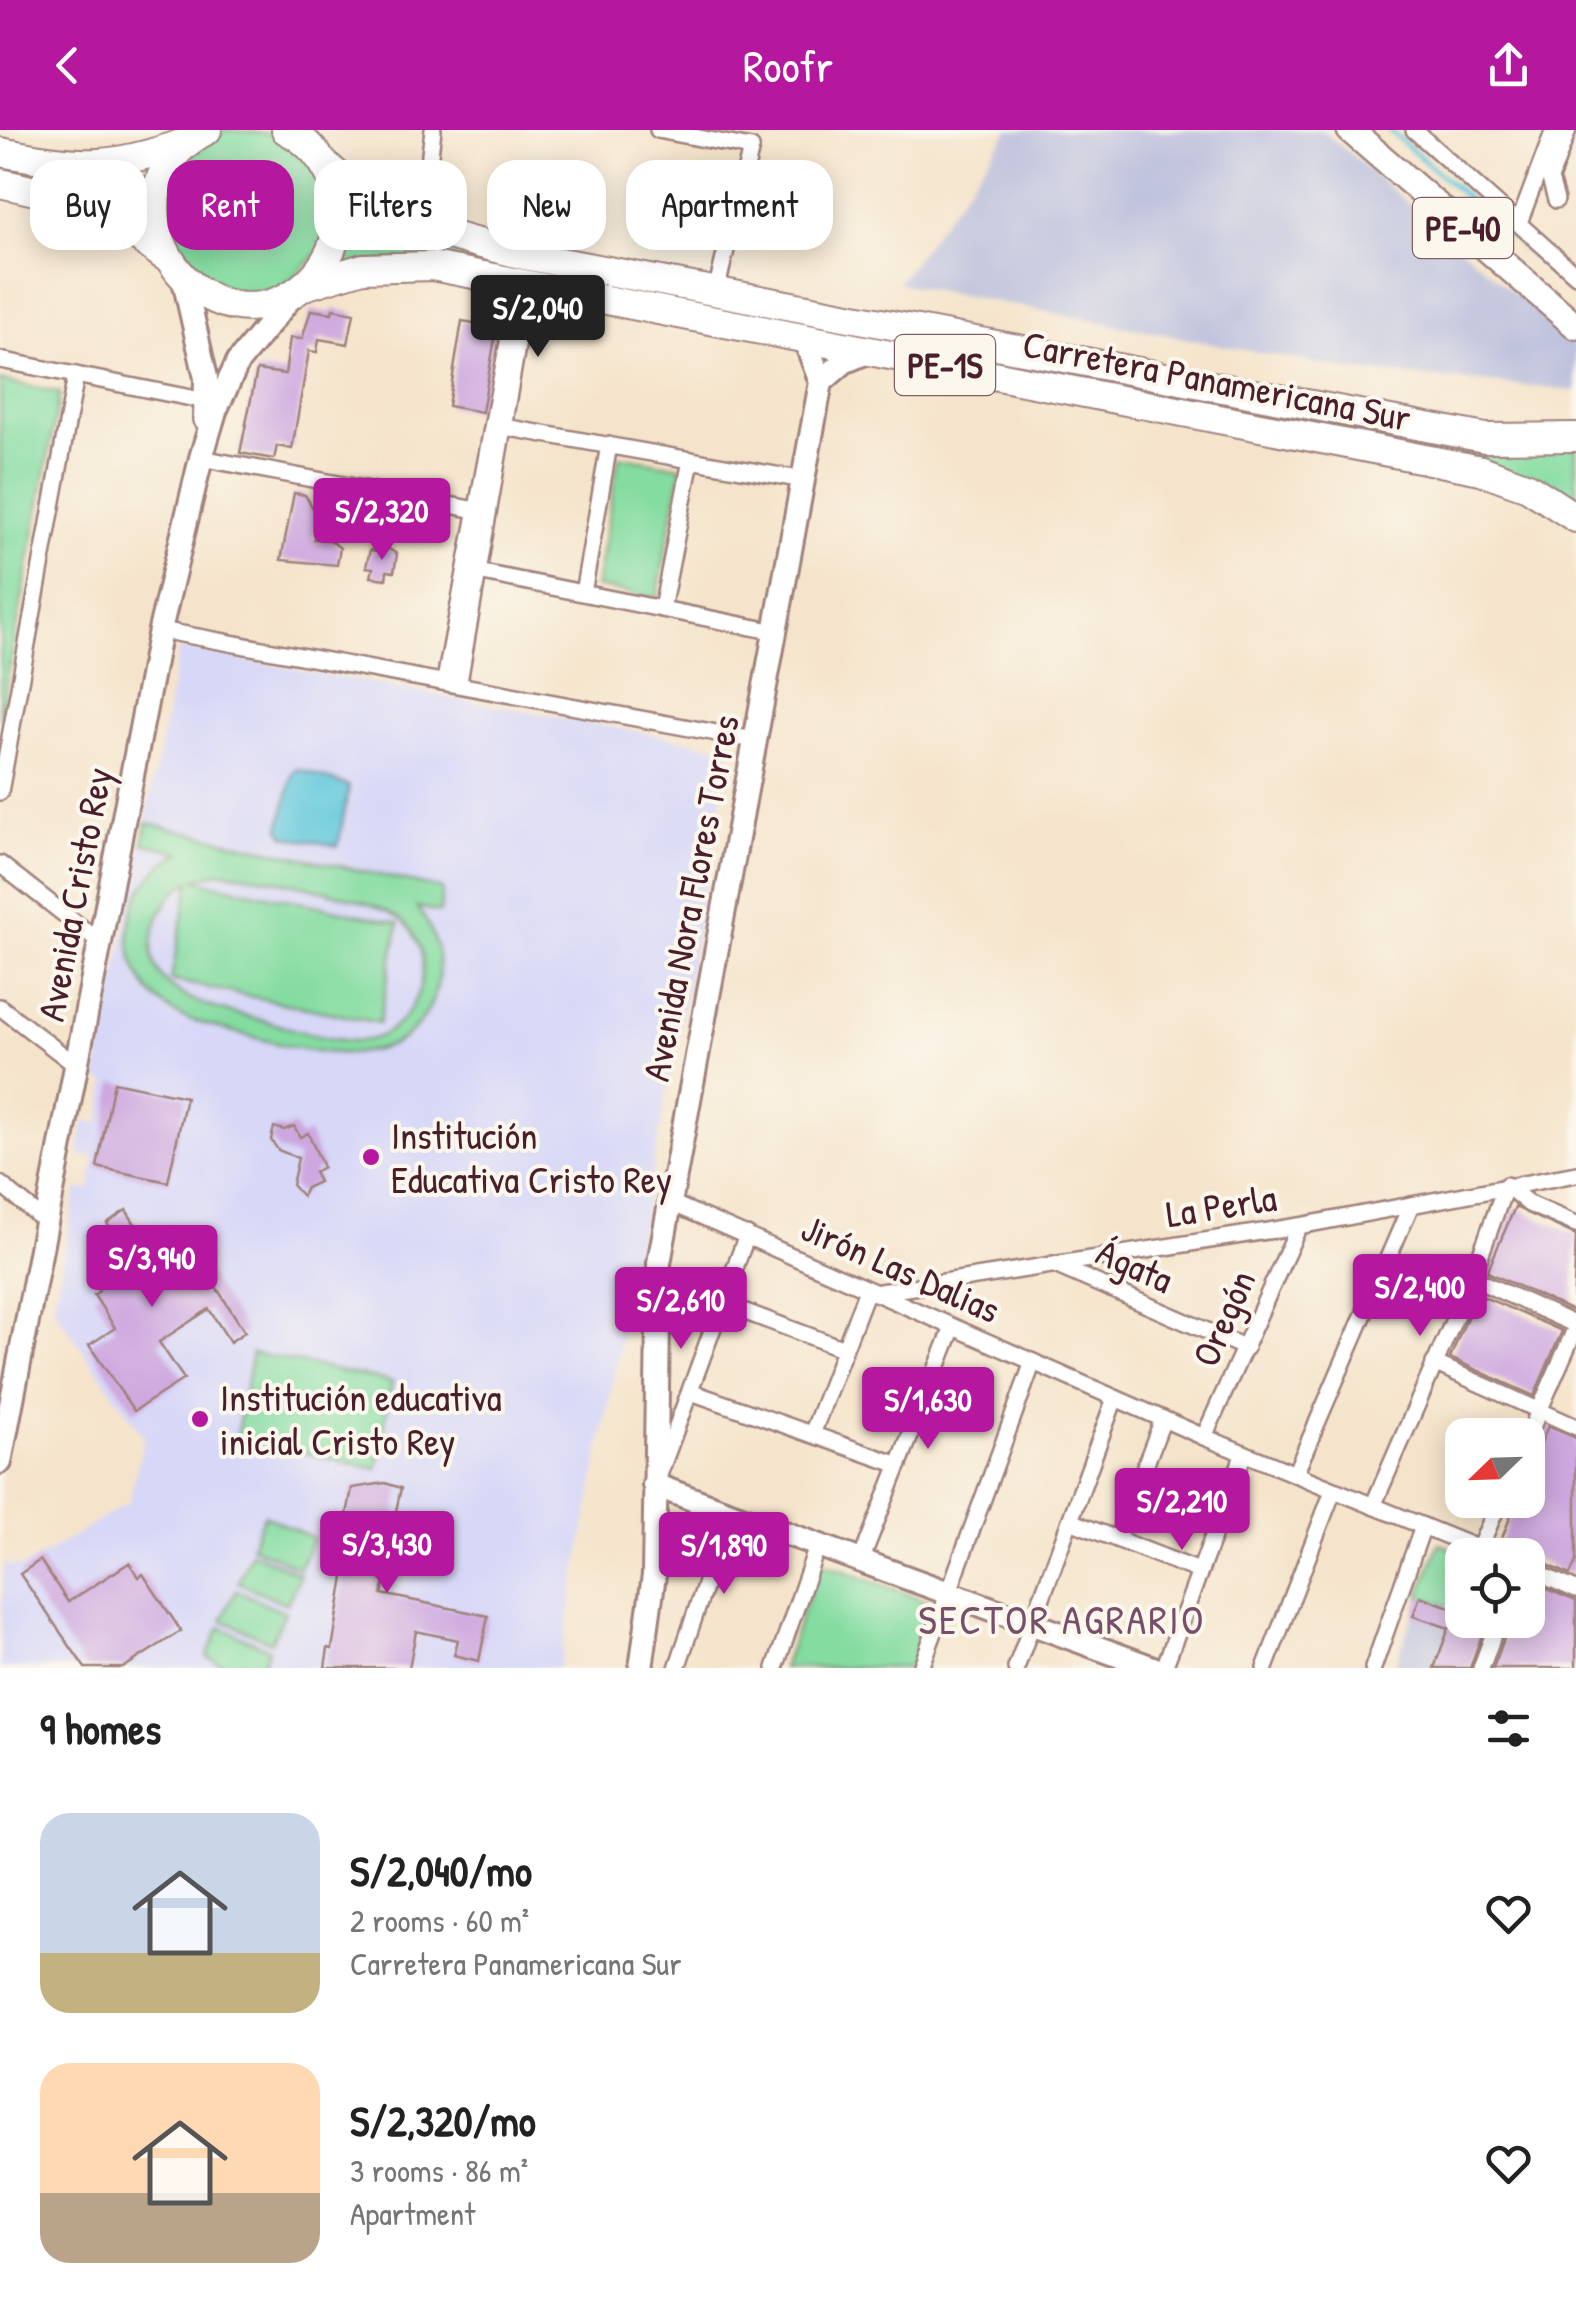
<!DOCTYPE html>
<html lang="en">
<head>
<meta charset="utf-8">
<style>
  :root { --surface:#fff; --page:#f6f6f6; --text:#222; --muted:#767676; --accent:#b5179e }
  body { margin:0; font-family:"Patrick Hand",sans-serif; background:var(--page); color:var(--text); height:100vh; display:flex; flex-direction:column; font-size:38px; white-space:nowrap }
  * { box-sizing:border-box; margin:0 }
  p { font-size:32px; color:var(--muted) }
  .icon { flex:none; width:55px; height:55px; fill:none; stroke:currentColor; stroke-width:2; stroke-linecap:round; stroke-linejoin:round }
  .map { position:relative; height:1538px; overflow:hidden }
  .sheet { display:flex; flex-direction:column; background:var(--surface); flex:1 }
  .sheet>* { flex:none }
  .hud { position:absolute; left:30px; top:30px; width:1000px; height:90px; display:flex; gap:20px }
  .needle { width:65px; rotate:247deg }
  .controls { position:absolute; left:1445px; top:1288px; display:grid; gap:20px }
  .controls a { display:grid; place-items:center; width:100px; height:100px; border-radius:20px; background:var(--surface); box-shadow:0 5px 25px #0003; font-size:50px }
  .price { position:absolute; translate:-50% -85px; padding:0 22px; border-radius:10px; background:var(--accent); color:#fff; font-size:32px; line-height:65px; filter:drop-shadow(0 2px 5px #0008) }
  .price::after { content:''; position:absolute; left:50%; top:60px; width:30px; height:22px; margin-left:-15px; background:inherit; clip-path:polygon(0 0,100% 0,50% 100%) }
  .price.selected { background:#222; color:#fff }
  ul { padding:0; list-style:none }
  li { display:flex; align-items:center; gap:30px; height:250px; padding:0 40px }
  li span { display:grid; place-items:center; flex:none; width:280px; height:200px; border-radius:30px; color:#555 }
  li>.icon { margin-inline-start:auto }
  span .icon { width:120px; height:120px; fill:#fffc; stroke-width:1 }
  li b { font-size:42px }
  h2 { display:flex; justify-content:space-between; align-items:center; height:120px; padding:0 40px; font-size:42px }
  .pill { padding:0 35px; border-radius:30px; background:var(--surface); box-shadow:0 5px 25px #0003; font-size:35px; line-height:90px }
  .pill.selected { background:var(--accent); color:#fff }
  header { display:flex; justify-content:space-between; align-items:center; height:130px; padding:0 40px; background:var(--accent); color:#fff; font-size:45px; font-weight:600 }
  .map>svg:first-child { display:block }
  .built { fill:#d7d7f8 }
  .industrial { fill:#bfc2dd }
  .green { fill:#84dca1; stroke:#677e66; stroke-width:2.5; fill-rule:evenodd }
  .water { fill:#60c8dc; stroke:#557484; stroke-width:2.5 }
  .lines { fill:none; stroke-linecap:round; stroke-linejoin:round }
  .stream { stroke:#60c8dc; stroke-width:5 }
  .building { fill:#cda7df }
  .street-casing { stroke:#a0827b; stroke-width:20 }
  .secondary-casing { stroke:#a0827b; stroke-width:28 }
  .primary-casing { stroke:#a0827b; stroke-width:30 }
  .highway-casing { stroke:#a0827b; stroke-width:32 }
  .street { stroke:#fff; stroke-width:15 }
  .secondary { stroke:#fff; stroke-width:22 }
  .primary { stroke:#fff; stroke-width:25 }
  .highway { stroke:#fff; stroke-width:28 }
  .poi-dot { fill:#b5179e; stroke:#fbf7ec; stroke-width:4 }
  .labels { text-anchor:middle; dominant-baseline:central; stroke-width:8; stroke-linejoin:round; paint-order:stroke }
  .shield { fill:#fbf7ec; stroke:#7f6065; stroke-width:2.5 }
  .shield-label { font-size:35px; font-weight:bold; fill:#4a1f2b }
  .street-label { font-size:38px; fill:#4a1f2b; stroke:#fbf7ec }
  .poi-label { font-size:38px; fill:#4a1f2b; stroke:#fbf7ec; text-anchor:start }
  .neighbourhood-label { font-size:40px; letter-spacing:2.5px; fill:#784f6a; stroke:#fbf7ec }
</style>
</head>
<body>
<header><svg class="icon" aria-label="back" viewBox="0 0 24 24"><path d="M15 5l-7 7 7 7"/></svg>Roofr<svg class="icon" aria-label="share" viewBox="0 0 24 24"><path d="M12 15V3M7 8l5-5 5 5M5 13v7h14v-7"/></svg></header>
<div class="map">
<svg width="1576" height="1538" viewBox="0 0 1576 1538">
  <rect width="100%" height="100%" fill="#fbf7ec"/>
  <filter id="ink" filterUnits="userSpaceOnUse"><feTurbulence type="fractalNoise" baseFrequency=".01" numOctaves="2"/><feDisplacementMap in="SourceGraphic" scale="20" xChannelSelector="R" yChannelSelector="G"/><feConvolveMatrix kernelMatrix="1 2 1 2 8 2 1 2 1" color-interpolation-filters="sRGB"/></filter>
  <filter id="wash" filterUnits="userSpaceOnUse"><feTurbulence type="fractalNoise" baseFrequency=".0048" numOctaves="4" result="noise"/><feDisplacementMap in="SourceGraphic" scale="40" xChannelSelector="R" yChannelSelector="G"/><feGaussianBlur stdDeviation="2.25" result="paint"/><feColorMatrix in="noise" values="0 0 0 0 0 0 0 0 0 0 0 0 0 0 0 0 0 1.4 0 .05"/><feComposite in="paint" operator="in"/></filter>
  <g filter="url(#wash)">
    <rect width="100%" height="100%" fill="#f5e4cb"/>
    <!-- built -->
    <path class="built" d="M179,518L731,619L559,1538H0L3,1435L24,1437L129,1372L144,1307L53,1177L77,1059H90L95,1028L79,1025L84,991L100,993L107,952L96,949Z"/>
    <!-- industrial -->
    <g class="industrial">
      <path d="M1009,0H1322L1576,216V261L1349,240L898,153Z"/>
      <path d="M1413,1486L1450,1498L1434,1538H1394Z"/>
    </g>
    <!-- green -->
    <g class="green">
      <path d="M227,0L279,4L325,49L326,114L281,161L216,162L170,116L169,51L214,4Z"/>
      <path d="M0,31L99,46L156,36L147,99L0,45Z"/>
      <path d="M344,62L363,79L923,214L450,127L332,139Z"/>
      <path d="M944,219L1576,314V374L945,225Z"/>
      <path d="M0,250L60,263L0,590Z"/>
      <path d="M619,326L682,337L657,468L596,457Z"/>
      <path d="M147,693L442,759L440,782L417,777C436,803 445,834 434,866C399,967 263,907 190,890C112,859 110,763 180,722L143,713ZM218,742C256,744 372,767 400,789C448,827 413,913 354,911C324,910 294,899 265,891C218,879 135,867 155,798C161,778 171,761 190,751L171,850L379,893L399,793L195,750Z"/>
      <path d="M252,1223L392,1252L377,1339L236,1307Z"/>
      <path d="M264,1385L313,1408L299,1438L251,1416Z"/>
      <path d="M1439,1413L1466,1425L1462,1482L1420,1466Z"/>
      <path d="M251,1422L300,1444L287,1474L238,1452Z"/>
      <path d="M819,1432L936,1474L913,1538H783Z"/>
      <path d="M236,1460L285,1482L271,1512L222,1490Z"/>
      <path d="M220,1497L269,1519L261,1538H231L207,1527Z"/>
    </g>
    <!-- water -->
    <path class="water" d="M298,639L349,656L338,716L285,706L280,698L293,643Z"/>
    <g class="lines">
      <!-- stream -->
      <path class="stream" d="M1389,0L1576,163"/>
    </g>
    <g id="blocks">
      <!-- building -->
      <g class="building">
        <path d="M333,179L354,183L348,214L319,209L317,222L309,221L292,319L277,316L274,329L240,323L257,240L285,244L290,208L302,209L311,180L332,183Z"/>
        <path d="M462,191L497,197L482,282L448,276Z"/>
        <path d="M294,363L305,365L313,378L331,381L316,389L314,409L330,410L340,418L337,435L281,430Z"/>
        <path d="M384,416L397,424L394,442L387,441L386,449L371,447L373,438L366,437L370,420L382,422Z"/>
        <path d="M114,952L186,967L168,1052L97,1037Z"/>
        <path d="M294,996L300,1007L308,1003L323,1037L314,1042L319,1052L306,1058L302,1066L292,1055L298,1028L278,1020L271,1010L274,997L284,1000Z"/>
        <path d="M1515,1077L1576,1105L1573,1181L1487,1142Z"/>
        <path d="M126,1080L153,1122L182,1104L245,1202L230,1212L209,1179L159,1212L184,1249L134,1281L89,1215L115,1198L94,1165L99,1161L95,1154L126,1134L106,1103L111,1100L107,1093Z"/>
        <path d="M1477,1164L1562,1201L1534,1266L1450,1228Z"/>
        <path d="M1548,1296L1576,1308V1431L1570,1445L1500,1413L1517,1370H1528V1344Z"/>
        <path d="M385,1353L401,1358L381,1450L385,1451L382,1464L488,1486L479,1531L454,1525L458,1510L416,1501L409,1538H325L328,1518L332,1519L348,1423L340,1422L352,1358Z"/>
        <path d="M40,1430L68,1472L129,1433L139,1447L143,1444L181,1501L123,1538H85L20,1444Z"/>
        <path d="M1528,1451L1576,1471V1538H1493L1510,1493L1528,1490Z"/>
        <path d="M1420,1466L1457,1480L1462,1467V1490L1487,1491L1470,1538H1434L1449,1498L1413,1486Z"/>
      </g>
    </g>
  </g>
  <g filter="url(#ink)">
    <use href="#blocks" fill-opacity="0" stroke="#a0827b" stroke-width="2.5"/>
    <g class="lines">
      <!-- street casing -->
      <g class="street-casing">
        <g id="street">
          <path d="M658,0L751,18"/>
          <path d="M1414,0L1576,145"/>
          <path d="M1556,70L1550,49L1568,0"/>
          <path d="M1520,90L1554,0"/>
          <path d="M421,97L433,0"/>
          <path d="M716,161L751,18"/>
          <path d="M0,230L206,271"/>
          <path d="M504,297L804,350"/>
          <path d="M201,328L476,380"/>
          <path d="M478,442L776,502"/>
          <path d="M583,463L609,315"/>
          <path d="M662,479L691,330"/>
          <path d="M160,500L755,610"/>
          <path d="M445,550L519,153"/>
          <path d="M459,552L523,182"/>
          <path d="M0,662L76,245"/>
          <path d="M0,734L101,813"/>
          <path d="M0,877L77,936"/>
          <path d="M0,1054L46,1092"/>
          <path d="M669,1072L1204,1307L1494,1425"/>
          <path d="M1053,1134L1246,1218"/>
          <path d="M1472,1148L1576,1195"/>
          <path d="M874,1163L1299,1096L1576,1044"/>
          <path d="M722,1173L844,1219"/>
          <path d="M1434,1233L1576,1297"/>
          <path d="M691,1262L899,1335"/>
          <path d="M812,1304L867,1160"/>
          <path d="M1528,1306L1576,1197"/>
          <path d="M1204,1307L1299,1096"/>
          <path d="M1295,1344L1411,1075"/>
          <path d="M659,1345L747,1105"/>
          <path d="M1373,1376L1472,1148L1506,1055L1529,1074L1576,1094"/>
          <path d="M1070,1391L1199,1441"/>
          <path d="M1117,1409L1163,1289"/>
          <path d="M1479,1419L1500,1370"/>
          <path d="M861,1430L953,1197"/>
          <path d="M1528,1439L1576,1460"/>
          <path d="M677,1538L730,1381"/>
          <path d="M775,1538L818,1414"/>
          <path d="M921,1538L1033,1232"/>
          <path d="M1016,1538L1115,1268"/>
          <path d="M1164,1538L1244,1323"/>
          <path d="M1265,1538L1333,1361"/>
          <path d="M1373,1538L1423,1396"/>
          <path d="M1481,1538L1499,1490"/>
        </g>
      </g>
      <!-- secondary casing -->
      <g class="secondary-casing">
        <g id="secondary">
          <path d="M184,150L206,248L205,289"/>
          <path d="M821,252L844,232L872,220"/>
          <path d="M0,1332L160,500L201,328L215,281L238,232L291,167"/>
          <path d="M654,1355L1153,1538"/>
          <path d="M641,1538L654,1445L659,1133L821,252L804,207"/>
        </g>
      </g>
      <!-- primary casing -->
      <g class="primary-casing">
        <path id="primary" d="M1350,0L1576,196"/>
      </g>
      <!-- highway casing -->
      <g class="highway-casing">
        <g id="highway">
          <path d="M207,0C83,66 207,240 307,153C328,134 340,107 338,78C336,44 316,15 286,0"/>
          <path d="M0,22C83,37 106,40 187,12"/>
          <path d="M323,32C385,92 443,104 524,125L1485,308L1576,307"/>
          <path d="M0,53L92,74L164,126"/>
          <path d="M304,156L363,138L432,136L1481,340L1528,357L1576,388"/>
        </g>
      </g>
      <!-- street -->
      <use href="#street" class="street"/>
      <!-- secondary -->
      <use href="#secondary" class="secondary"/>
      <!-- primary -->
      <use href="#primary" class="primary"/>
      <!-- highway -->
      <use href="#highway" class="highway"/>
    </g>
  </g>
  <!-- markers -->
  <g class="poi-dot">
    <circle cx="371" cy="1027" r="10"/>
    <circle cx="200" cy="1289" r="10"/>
  </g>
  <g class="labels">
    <!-- shield labels -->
    <g class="shield">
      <rect x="1413" y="68" width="100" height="60" rx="8"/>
      <rect x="895" y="205" width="100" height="60" rx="8"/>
    </g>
    <g class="shield-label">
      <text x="1463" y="98">PE-40</text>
      <text x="945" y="235">PE-1S</text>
    </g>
    <!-- street labels -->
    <g class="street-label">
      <text transform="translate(1217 250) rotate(11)">Carretera Panamericana Sur</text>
      <text transform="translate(74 764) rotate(-79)">Avenida Cristo Rey</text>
      <text transform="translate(690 768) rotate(-79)">Avenida Nora Flores Torres</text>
      <text transform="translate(1221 1075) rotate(-9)">La Perla</text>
      <text transform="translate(1135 1135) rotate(24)">Ágata</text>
      <text transform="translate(901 1138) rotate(24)">Jirón Las Dalias</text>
      <text transform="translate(1223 1188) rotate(-66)">Oregón</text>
    </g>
    <!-- poi labels -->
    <g class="poi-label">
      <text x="391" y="1005">Institución<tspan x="391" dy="44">Educativa Cristo Rey</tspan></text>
      <text x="220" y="1267">Institución educativa<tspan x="220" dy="44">inicial Cristo Rey</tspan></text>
    </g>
    <!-- neighbourhood labels -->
    <g class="neighbourhood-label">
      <text x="1062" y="1489">SECTOR AGRARIO</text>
    </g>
  </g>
</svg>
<div class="controls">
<a><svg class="needle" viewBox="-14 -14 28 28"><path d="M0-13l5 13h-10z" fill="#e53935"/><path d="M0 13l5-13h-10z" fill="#767676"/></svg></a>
<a><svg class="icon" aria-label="locate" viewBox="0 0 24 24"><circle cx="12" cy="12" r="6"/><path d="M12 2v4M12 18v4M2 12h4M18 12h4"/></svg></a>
</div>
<b class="price selected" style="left:538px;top:230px">S/2,040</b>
<b class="price" style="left:382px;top:433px">S/2,320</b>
<b class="price" style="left:152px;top:1180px">S/3,940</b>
<b class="price" style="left:1420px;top:1209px">S/2,400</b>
<b class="price" style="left:681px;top:1222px">S/2,610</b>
<b class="price" style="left:928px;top:1322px">S/1,630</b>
<b class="price" style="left:1182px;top:1423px">S/2,210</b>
<b class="price" style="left:387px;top:1466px">S/3,430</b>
<b class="price" style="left:724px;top:1467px">S/1,890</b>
<div class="hud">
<a class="pill">Buy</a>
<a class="pill selected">Rent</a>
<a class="pill">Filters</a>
<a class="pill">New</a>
<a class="pill">Apartment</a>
</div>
</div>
<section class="sheet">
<h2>9 homes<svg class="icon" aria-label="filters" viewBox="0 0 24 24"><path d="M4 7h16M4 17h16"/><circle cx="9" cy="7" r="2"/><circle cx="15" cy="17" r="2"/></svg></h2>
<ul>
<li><span style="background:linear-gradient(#c9d6e8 70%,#c2b280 0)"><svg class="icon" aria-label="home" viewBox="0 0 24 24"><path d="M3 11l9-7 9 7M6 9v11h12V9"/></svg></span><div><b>S/2,040/mo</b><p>2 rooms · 60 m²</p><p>Carretera Panamericana Sur</p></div><svg class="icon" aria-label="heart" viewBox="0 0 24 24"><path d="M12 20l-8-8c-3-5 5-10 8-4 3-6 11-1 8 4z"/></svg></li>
<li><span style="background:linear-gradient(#ffd9b3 65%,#b9a48a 0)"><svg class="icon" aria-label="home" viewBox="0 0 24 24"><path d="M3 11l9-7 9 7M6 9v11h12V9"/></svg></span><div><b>S/2,320/mo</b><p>3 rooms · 86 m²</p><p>Apartment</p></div><svg class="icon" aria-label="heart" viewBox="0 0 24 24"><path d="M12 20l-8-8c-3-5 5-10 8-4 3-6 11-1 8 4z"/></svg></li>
</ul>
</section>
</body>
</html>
